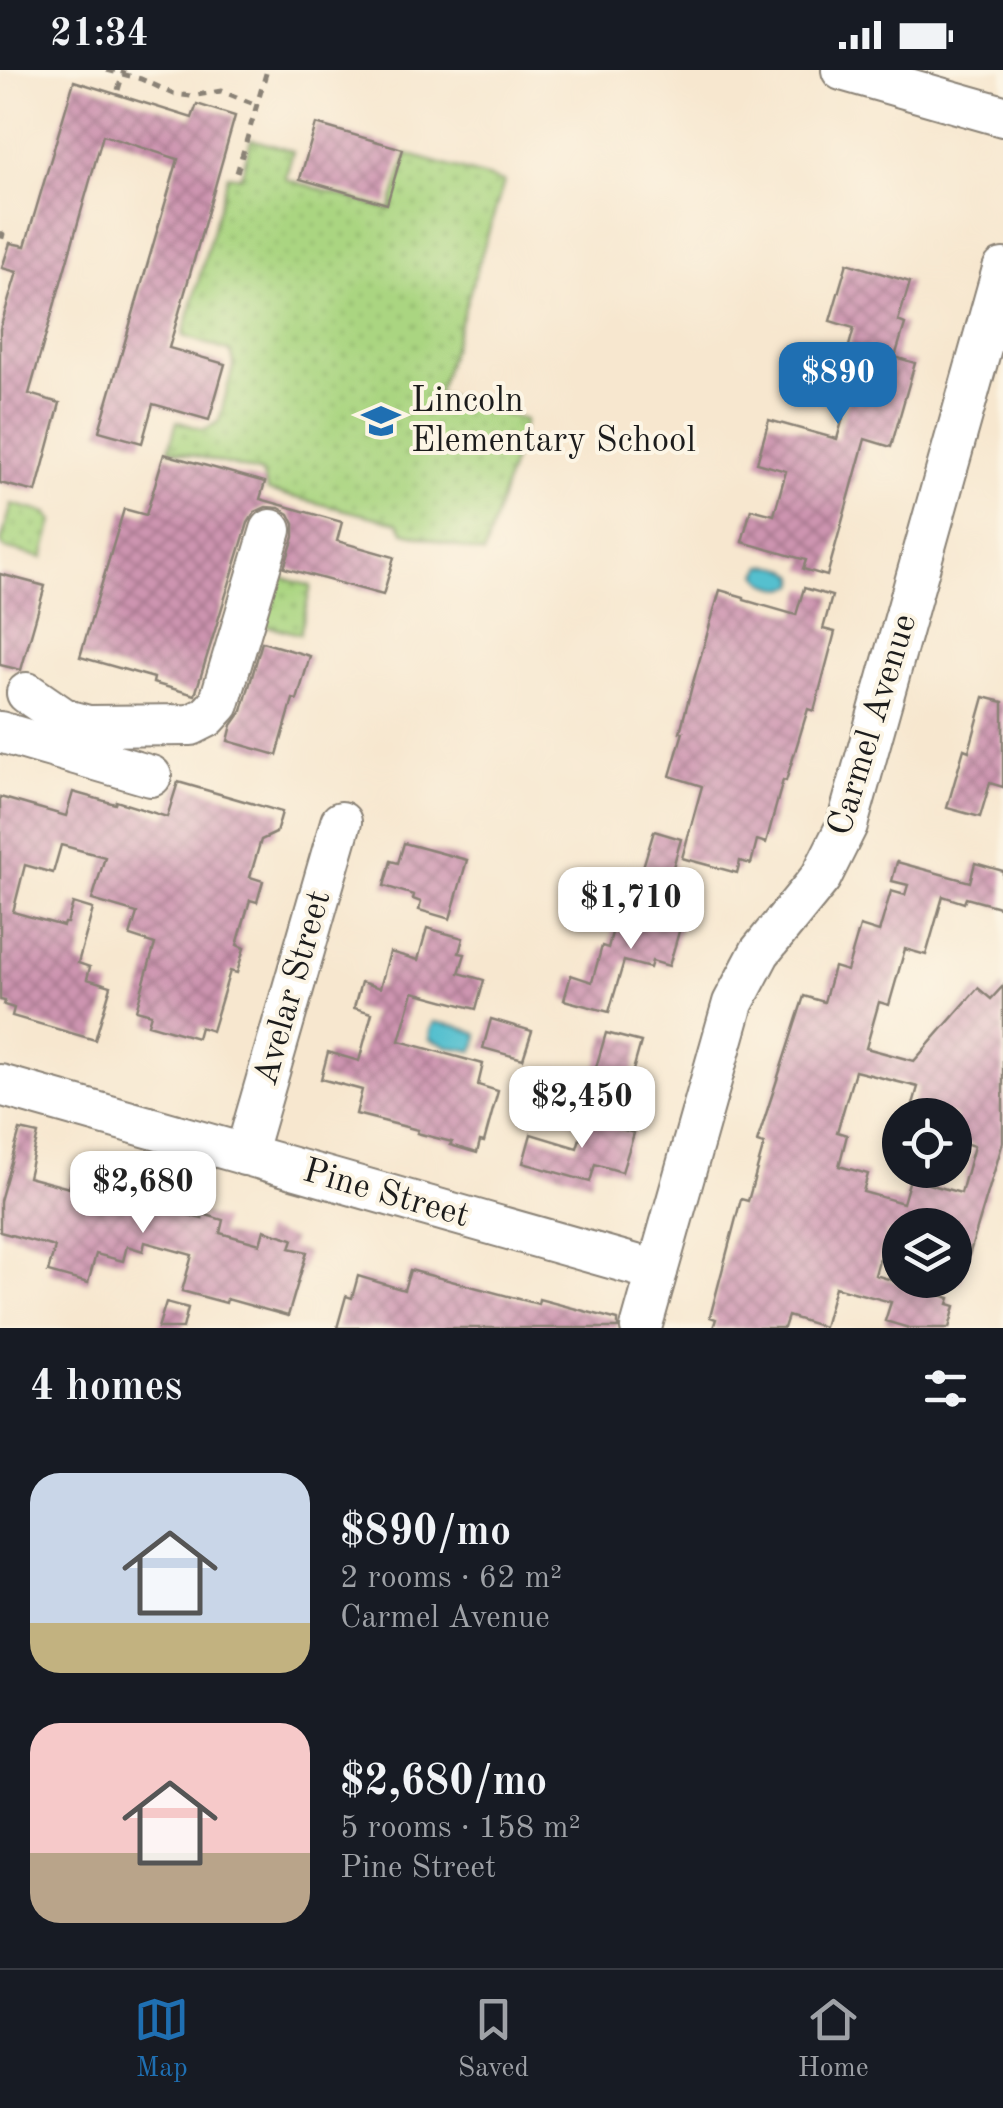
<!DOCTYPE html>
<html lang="en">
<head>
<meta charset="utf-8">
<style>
  :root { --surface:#171b24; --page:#20242c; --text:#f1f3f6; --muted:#9ea1a6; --line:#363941; --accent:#1f6fb2 }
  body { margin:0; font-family:"Old Standard TT",serif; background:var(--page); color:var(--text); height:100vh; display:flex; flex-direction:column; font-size:38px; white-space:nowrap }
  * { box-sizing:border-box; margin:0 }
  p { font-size:32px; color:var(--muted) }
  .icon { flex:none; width:55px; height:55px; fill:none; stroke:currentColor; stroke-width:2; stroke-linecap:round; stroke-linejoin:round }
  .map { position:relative; height:1258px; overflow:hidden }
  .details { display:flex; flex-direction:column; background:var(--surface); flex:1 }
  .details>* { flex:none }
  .buttons { position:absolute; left:882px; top:1028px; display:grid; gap:20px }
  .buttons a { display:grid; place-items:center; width:90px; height:90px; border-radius:50%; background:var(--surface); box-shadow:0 5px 15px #0003; font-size:50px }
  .price { position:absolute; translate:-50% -85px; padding:0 22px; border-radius:20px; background:#fff; color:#222; font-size:32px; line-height:65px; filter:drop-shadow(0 2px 5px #0008) }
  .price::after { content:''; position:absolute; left:50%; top:60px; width:30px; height:22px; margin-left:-15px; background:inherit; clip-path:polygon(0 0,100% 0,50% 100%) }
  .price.current { background:var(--accent); color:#fff }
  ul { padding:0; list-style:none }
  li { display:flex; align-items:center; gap:30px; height:250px; padding:0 30px }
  li span { display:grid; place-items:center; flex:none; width:280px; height:200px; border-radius:30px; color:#555 }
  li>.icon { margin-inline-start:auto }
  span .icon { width:120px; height:120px; fill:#fffc; stroke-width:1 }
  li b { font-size:42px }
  h2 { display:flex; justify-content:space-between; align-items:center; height:120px; padding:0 30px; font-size:42px }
  .status { display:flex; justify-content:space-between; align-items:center; height:70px; padding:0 50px; background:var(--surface); direction:ltr }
  .status svg { height:28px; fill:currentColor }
  .tabs { display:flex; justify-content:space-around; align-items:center; height:140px; border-top:2px solid var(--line); background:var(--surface); font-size:28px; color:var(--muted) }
  .tabs a { display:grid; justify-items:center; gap:5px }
  .tabs .current { color:var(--accent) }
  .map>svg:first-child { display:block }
  .park { fill:url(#park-dots); stroke:#63784e; stroke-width:2.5 }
  .water { fill:#54c0cf; stroke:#386e76; stroke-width:2.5 }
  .building { fill:url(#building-cross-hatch); fill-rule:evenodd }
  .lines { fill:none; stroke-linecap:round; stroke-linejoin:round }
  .minor-casing { stroke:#8a8276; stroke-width:44 }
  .path { stroke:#8a8276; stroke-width:5; stroke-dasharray:8 8; stroke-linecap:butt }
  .minor { stroke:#fff; stroke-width:40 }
  .labels { text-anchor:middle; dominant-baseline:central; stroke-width:8; stroke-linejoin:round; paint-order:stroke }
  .poi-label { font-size:35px; fill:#1c1c1c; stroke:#fcf5e5; text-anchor:start }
  .street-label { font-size:35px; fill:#1c1c1c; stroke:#fcf5e5 }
</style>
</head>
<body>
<div class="status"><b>21:34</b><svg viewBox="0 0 49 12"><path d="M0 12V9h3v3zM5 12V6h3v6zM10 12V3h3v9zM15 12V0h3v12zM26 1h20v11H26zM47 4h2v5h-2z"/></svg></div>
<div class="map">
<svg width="1003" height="1258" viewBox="0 0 1003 1258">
  <defs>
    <pattern id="park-dots" width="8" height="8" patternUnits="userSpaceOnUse" patternTransform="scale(2.5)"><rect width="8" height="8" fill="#aad581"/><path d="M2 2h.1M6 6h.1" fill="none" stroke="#92b66f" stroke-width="1.8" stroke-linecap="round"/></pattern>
    <pattern id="building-cross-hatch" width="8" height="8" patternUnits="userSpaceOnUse" patternTransform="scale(2.5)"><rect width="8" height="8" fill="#cd94b0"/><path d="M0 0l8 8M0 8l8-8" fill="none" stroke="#a6788e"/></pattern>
  </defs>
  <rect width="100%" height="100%" fill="#fcf5e5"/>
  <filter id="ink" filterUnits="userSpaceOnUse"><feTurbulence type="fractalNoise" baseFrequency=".01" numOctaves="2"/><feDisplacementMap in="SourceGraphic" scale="20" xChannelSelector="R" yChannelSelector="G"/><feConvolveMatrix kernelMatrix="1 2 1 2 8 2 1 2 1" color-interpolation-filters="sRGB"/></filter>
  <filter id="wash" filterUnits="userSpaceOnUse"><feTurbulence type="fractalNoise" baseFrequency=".0048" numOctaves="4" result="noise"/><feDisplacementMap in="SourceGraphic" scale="40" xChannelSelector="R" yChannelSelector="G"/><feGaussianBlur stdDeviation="2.25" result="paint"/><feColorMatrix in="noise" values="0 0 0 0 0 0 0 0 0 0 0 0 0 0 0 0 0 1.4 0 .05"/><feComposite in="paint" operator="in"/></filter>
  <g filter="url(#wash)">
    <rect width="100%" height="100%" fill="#f7e7cf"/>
    <!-- park -->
    <g class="park">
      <path d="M251,69L293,81L285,109L390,140L407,84L504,112L438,324L525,350L484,484L404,462L398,453L268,421L262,403L169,379L177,351L204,360L219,351L234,293L231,282L183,266L228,105L241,107Z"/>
      <path d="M12,434L47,443L53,451L43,488L4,478L1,473Z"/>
      <path d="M277,506L311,516L300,564L264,555Z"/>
    </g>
    <!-- water -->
    <g class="water">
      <path d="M763,496C775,494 788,497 796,506L797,514C783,522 767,517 758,504Z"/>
      <path d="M434,952L456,956L478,964L477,974L473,981L450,977L429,969L430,960Z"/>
    </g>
    <g id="blocks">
      <!-- building -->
      <g class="building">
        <path d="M74,11L192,48L197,34L235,46L169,278L225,294L209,350L153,334L142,373L99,361L178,89L103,65L29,324L60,333L36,422L0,413V259L17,202L2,198L10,173L25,176Z"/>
        <path d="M316,54L403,79L387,134L300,109Z"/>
        <path d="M847,193L910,212L898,251L905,254L895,287L915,293L891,377L865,369L827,506L803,499L806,490L742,472L751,439L774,445L786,401L757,393L769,350L837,369L855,305L842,301L854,258L830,251Z"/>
        <path d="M164,384L265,412L260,429L342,452L337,471L394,487L383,525L284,498L294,467V454L289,444L279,438L266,437L255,442L248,453L195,625L153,613L154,608L80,587L124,439L146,445Z"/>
        <path d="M0,504L45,516L21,600L0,595Z"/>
        <path d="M804,518L832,526L823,559L835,562L814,641L808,639L786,711L783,710L766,773L757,770L751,794L740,791L737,803L682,788L702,716L670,706L683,662H680L692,616L720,520L744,527V530L796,545Z"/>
        <path d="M262,572L310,586L297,630L293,629L277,685L228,671L232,655L242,641Z"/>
        <path d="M984,627L1003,632V717L990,713L980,747L947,738L964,679L969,681Z"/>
        <path d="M178,712L282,742L276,763L261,770L250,807L263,811L257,832L250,830L237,875L244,878L237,903L230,901L212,961L200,957L197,968L148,954L151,944L136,940L155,874L130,866L137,843L92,830L105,787L61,775L53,803L25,795L13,842L63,856L64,853H67L73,833L93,839L78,893L90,897L87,909L111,916L95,970L12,946L14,938L4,935L5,931L0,930V727L66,746L73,722L115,734L116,731L167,747Z"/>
        <path d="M654,761L681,769L671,804L643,797Z"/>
        <path d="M404,773L467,790L450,849L419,840L421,832L413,829L414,825L384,816L391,791L398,793Z"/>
        <path d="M897,792L970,812L975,793L1003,801V838L966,828L964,833L943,826L926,885L905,879L889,935L879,932L866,978L914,991L978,918L991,929L1003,916V1072L961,1212L955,1211V1155H900V1166L887,1162L875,1205L950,1228L948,1234L955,1236L949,1258H909L885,1251L891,1232L835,1217L824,1257L788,1246L784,1258H713L716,1249L710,1247L741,1129L748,1131L764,1074L757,1072L804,926L824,932L834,897L847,901L860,856L879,862L891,821L905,825L908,815L892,811ZM855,1001L918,1017L910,1045H955V1070L974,1076L961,1123L910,1109L903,1133L863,1122L868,1104L839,1096L847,1065L837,1062Z"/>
        <path d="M649,823L687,834L669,896L652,891L650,898L624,891L609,942L564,930L571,905L592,912L602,876L608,878L613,859L632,864L638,844L643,845Z"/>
        <path d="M427,858L463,868L459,883L465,884L459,903L484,910L476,939L413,922L399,971L483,994L478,1015L498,1021L484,1072L480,1071L477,1083L450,1075L452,1072L417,1063L418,1060L356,1044L362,1020L321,1009L328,982L359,991L372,943L354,938L361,912L380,918L390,882L418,890Z"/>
        <path d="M491,949L532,961L523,989L483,978Z"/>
        <path d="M606,963L641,972L628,1018L593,1008Z"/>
        <path d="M586,1048L634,1063L622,1102L595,1094L590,1112L523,1093L531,1064L577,1078Z"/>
        <path d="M20,1060L38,1064L28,1107L69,1118L73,1103L157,1128L155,1136L202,1149L203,1144L223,1150L220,1163L260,1174L264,1160L293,1169L290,1178L307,1182L288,1246L227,1229L226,1233L182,1221L192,1185L145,1172L143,1181L127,1176L123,1191L96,1184L88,1213L48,1202L55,1177L0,1162V1131Z"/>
        <path d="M410,1200L538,1234L539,1229L618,1250V1258H337L346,1226L352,1228L358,1206L404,1220Z"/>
        <path d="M166,1232L188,1238L183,1258H158Z"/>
      </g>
    </g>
  </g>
  <g filter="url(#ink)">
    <use href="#blocks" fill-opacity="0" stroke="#8a8276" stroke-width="2.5"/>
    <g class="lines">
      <!-- minor casing -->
      <g class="minor-casing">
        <g id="minor">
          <path d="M842,0L1003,46"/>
          <path d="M27,623L66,650L88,656L191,655L207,647L219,634L271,460"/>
          <path d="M0,662L151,706"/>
          <path d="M0,1015L657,1201"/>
          <path d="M245,1085L341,752"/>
          <path d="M641,1258L733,933L760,882L821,807L847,755L1003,199"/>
        </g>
      </g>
      <!-- path -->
      <g class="path">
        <path d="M107,0L141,9L174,24L191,26L221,21L257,35"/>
        <path d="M118,20L124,0"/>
        <path d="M237,103L267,0"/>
        <path d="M0,163L3,164L0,175"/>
      </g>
      <!-- minor -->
      <use href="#minor" class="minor"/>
    </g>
  </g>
  <!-- icons -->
  <defs>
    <g id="school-bare" transform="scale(3)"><path d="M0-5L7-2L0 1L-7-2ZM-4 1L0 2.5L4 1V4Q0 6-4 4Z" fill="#1f6fb2" stroke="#fcf5e5" stroke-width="2.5" paint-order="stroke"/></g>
  </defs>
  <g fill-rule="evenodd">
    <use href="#school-bare" x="381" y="351"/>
  </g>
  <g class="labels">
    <!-- poi labels -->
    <g class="poi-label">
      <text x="411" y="331">Lincoln<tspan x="411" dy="40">Elementary School</tspan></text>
    </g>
    <!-- street labels -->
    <g class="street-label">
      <text transform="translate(873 655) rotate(-73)">Carmel Avenue</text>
      <text transform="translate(293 918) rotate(-74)">Avelar Street</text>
      <text transform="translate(386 1124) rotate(16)">Pine Street</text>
    </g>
  </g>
</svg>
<div class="buttons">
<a><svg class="icon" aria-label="locate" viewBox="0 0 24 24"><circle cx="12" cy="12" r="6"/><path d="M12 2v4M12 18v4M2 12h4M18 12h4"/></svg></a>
<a><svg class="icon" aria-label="layers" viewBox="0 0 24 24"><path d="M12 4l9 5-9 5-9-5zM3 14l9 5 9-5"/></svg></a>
</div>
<b class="price current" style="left:838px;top:357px">$890</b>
<b class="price" style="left:631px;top:882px">$1,710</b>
<b class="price" style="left:582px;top:1081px">$2,450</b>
<b class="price" style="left:143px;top:1166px">$2,680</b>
</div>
<section class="details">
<h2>4 homes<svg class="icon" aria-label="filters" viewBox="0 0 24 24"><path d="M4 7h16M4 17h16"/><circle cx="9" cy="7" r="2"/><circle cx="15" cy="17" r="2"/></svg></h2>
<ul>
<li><span style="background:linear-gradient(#c9d6e8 75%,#c2b280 0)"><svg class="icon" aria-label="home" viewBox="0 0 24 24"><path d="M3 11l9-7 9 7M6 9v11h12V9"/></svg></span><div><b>$890/mo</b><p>2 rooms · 62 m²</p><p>Carmel Avenue</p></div></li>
<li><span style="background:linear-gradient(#f6c9c9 65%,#b9a48a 0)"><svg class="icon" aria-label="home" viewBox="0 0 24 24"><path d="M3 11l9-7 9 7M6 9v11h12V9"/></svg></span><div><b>$2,680/mo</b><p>5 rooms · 158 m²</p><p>Pine Street</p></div></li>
</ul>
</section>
<nav class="tabs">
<a class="current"><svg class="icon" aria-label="map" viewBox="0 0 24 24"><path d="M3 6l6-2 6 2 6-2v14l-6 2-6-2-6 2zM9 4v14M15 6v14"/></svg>Map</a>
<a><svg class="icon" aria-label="saved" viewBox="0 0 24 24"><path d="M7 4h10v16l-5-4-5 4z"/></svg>Saved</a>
<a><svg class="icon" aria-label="home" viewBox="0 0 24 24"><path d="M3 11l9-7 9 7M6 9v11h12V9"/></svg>Home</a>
</nav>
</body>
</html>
